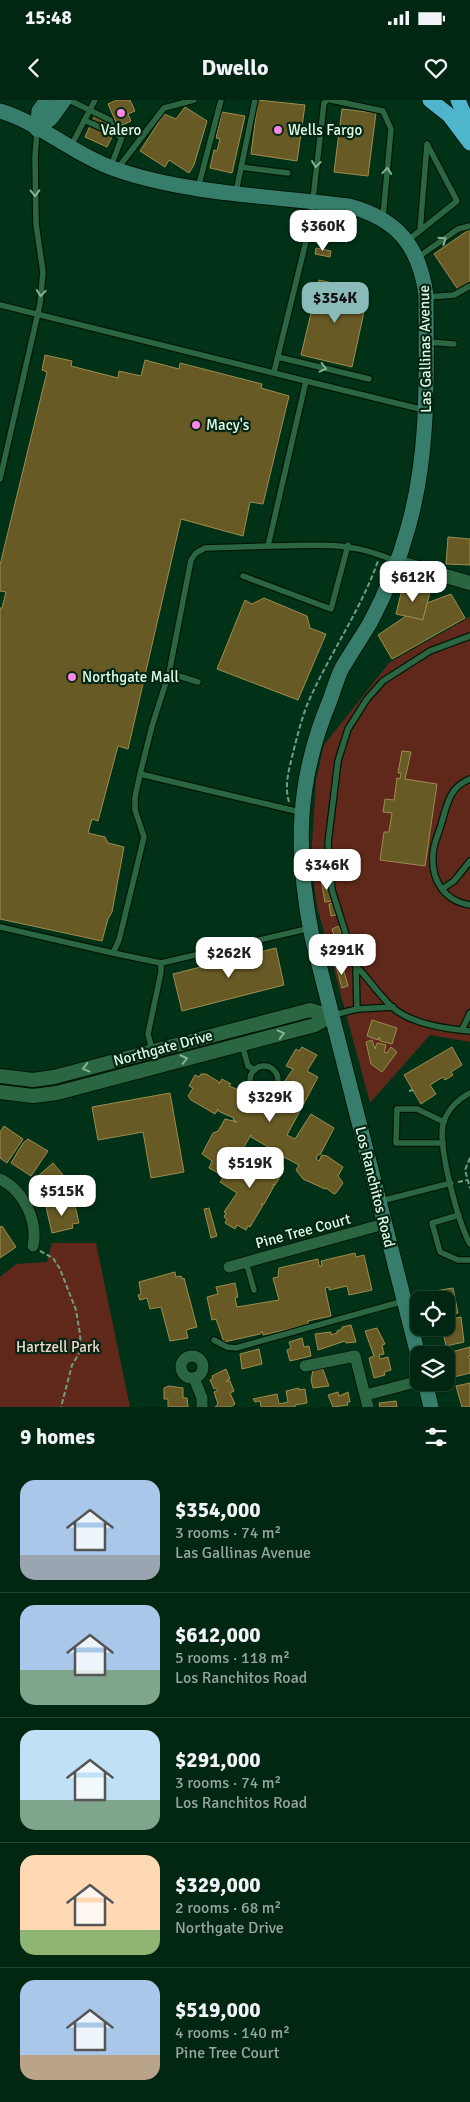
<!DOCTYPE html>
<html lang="en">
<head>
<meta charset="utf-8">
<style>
  :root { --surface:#012612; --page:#0f3220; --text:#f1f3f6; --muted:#96a59f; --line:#234332; --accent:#8bbbb9 }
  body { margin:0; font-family:Signika,sans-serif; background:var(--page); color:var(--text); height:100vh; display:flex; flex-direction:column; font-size:19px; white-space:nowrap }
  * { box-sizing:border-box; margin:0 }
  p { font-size:16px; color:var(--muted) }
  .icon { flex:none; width:28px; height:28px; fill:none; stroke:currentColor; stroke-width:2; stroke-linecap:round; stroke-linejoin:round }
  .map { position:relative; height:1307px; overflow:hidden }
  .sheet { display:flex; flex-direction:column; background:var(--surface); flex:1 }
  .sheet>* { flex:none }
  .buttons { position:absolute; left:410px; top:1191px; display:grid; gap:10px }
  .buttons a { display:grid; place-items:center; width:45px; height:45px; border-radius:10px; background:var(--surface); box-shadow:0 1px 4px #0004,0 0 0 1px var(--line); font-size:25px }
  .price { position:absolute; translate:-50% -42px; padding:0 11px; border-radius:10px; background:#fff; color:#222; font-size:16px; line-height:32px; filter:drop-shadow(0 1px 2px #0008) }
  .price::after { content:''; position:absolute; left:50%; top:30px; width:15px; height:11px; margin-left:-8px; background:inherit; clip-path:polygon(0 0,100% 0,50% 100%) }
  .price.active { background:var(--accent); color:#111 }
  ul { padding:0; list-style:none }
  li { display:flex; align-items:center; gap:15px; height:125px; padding:0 20px }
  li+li { border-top:1px solid var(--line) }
  li span { display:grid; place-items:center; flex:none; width:140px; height:100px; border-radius:15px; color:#555 }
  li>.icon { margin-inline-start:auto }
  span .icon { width:60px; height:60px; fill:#fffc; stroke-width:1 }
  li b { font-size:21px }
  h2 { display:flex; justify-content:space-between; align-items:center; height:60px; padding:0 20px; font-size:21px }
  .status { display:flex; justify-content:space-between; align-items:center; height:35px; padding:0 25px; background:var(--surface); direction:ltr }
  .status svg { height:14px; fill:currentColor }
  header { display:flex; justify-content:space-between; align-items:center; height:65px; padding:0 20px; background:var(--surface); font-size:22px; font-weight:700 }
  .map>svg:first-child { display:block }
  .green { fill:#5f281b }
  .building { fill:#685a25; stroke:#9e8d4e }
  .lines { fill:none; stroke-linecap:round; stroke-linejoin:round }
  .service-casing { stroke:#001706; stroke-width:8 }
  .minor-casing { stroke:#001706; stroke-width:13 }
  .tertiary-casing { stroke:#001706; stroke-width:16 }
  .secondary-casing { stroke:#001706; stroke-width:17 }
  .motorway-casing { stroke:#001706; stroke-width:17 }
  .path { stroke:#749c84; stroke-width:2; stroke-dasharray:5 2.5; stroke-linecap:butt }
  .service { stroke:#2b6642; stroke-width:5.5 }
  .minor { stroke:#2b6642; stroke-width:11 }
  .tertiary { stroke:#2b6642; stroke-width:14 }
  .secondary { stroke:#367e6b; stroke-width:15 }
  .motorway { stroke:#4fb5cc; stroke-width:15 }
  .oneway { stroke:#85b295 }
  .poi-dot { fill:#fb87e5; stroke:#062513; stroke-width:2 }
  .labels { text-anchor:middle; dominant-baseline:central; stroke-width:4.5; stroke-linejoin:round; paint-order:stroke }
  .poi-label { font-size:15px; fill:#dffee8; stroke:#062513; text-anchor:start }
  .street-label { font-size:15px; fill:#dffee8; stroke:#062513 }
  .park-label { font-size:15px; fill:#f4d9d3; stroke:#062513 }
</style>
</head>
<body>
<div class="status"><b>15:48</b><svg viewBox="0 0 49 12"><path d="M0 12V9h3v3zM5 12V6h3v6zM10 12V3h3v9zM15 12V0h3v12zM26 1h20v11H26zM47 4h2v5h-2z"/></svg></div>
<header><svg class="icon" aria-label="back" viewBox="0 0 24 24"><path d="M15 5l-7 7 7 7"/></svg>Dwello<svg class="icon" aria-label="heart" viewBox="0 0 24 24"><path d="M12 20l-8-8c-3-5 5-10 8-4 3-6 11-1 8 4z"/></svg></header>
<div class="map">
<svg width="470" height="1307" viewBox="0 0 470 1307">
  <rect width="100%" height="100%" fill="#013218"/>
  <!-- green -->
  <g class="green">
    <path d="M470,517V942L430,935L370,1003L317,806L311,760L316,681L324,645L389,563Z"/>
    <path d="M52,1143H96L130,1307H0V1177L16,1164L47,1162Z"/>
  </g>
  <!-- building -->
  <g class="building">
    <path d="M117,0H130L135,11L128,14L131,21L118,27L108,4Z"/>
    <path d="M258,0L305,5L297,61L251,54Z"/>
    <path d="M185,7L207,21L194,65L189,73L169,60L165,67L140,51L164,14L176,19Z"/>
    <path d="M342,9L376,13L368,76L334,72Z"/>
    <path d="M222,12L245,16L232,73L210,68L214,50L217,51L220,39L216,38Z"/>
    <path d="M95,15L107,21L101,32L112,37L107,47L85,37Z"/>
    <path d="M470,129V183L459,191L434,154Z"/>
    <path d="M316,148L331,151L330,157L315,154Z"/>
    <path d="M319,180L360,189L367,198L352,267L301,255Z"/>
    <path d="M45,255L72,261L71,266L118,278L119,271L141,276L145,260L179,269L180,263L262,284L261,288L289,296L263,404L250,402L243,436L181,419L128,649L118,646L98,721L92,719L88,733L105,737L108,743L124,747L112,812L108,819L102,841L0,819V508H2L6,492L0,491V465L47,272L42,270Z"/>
    <path d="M448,437L470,439V465L446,464Z"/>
    <path d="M403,485L430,492L423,520L396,514Z"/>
    <path d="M451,494L465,518L392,559L378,535L406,516L423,520L427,503Z"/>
    <path d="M264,498L307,516L310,528L326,534L298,600L217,569L245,500L252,504Z"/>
    <path d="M402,651L411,652L405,679L437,684L425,766L380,760L384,732H389L392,713L383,712L385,699L394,700L397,678L400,679L401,673H398Z"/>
    <path d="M328,779L332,801L325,802L321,780Z"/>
    <path d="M334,803L336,815L331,816L329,804Z"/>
    <path d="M339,826L345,848L339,849V847L334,848L333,842L336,841L332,829Z"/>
    <path d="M276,848L284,885L182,911L173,874Z"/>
    <path d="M342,864L348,886L342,888L336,866Z"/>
    <path d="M372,920L397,928L392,944L380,941L379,937L378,940L367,936Z"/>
    <path d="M372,940L375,949L377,943L386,945L384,952L387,953L391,947L397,952L382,972L371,964L366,942Z"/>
    <path d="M302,947L317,955L307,971L318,977L287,1035L295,1039L311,1014L334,1028L320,1055L318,1054L316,1059L319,1061L322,1055L327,1056L343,1067L338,1076L343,1083L336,1093L334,1094L326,1088L325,1089L303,1079L296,1070L299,1065L274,1052L275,1051L251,1037V1035L241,1052L238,1050L231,1063L228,1061L224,1071L222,1070L220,1074L209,1068L212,1061L202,1054L213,1033L218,1031L225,1019L237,1022L233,1020L234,1018L218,1011V1009L215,1014L191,1000L188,996L193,988L189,986L195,975L199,977L201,974H206L219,982V984L222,979L231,984L229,986L247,993L249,997L250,995L264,1003L262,997L270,994L272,1000L293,969L286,966L296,949L299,951Z"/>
    <path d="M452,947L462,965L451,972L453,975L445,980L443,977L430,985L436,994L421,1004L404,975Z"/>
    <path d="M170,993L184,1072L151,1078L143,1032L98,1040L92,1007Z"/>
    <path d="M4,1026L23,1039L7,1063L0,1058V1032Z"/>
    <path d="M28,1039L48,1051L31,1076L11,1063L23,1043Z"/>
    <path d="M260,1053L269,1058L272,1053L279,1057L275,1062L284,1067L283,1072L275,1085L273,1084L274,1086L264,1104H261L263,1105L250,1127L248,1126L246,1130L237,1125L235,1129L225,1123L227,1119L224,1117L226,1113L224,1112L237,1093L220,1082L237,1059L244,1063L245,1066L251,1068L256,1056L257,1057Z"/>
    <path d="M53,1063L70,1083L51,1100L43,1093L40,1095L30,1083Z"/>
    <path d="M74,1101L79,1123L72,1124L73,1128L52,1133L46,1107Z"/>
    <path d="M209,1108L217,1136L211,1138L204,1109Z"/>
    <path d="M2,1126L16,1147L0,1158V1127Z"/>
    <path d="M355,1153L356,1157L364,1155L372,1190L349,1195L347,1186L329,1190V1187L325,1188L331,1216L308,1221V1227L303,1229L302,1226L263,1235L262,1231L260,1234L224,1242L216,1219L212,1220L207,1197L218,1194L216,1187L235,1183L238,1197L235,1198L237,1207L279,1200L273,1178L278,1177L279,1168L318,1159L319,1166H322L321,1161Z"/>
    <path d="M175,1172L176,1177L181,1176L182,1179L184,1178L197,1227L186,1230L188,1238L170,1241L161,1207L150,1209L147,1198L140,1200L138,1195L141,1194L139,1182Z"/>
    <path d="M453,1188L458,1213L446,1214V1200H436L435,1191Z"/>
    <path d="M461,1217L464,1242L446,1246L442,1228H446V1220Z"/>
    <path d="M351,1225L356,1242L346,1243L345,1241L318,1250L315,1234L331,1232V1235L337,1233V1231L342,1229V1227Z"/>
    <path d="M377,1228L385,1244L382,1245L384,1254L379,1255L380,1259L388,1257L391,1270L384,1272L385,1275L374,1278L369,1258L374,1256L365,1231Z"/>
    <path d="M302,1238L304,1247L309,1246L311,1256L290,1261L287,1250L291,1248L289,1242Z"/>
    <path d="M470,1247V1256L468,1257L470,1259V1273L454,1277L448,1253Z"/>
    <path d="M259,1249L262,1264L242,1269L240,1254Z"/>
    <path d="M322,1267L329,1286L313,1288L311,1280L313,1270Z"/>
    <path d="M226,1269L230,1279L226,1281H230L234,1291L230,1293L235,1304L231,1307H215L218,1304L214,1292L218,1290L216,1288L214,1289L210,1280L213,1278L212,1276Z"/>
    <path d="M470,1283V1307H462L456,1286Z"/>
    <path d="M169,1286L183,1288V1298H187L188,1307H168V1299H164V1288Z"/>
    <path d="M299,1288V1290L305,1289L307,1303L295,1305V1307H261L260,1301L255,1302L253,1299L277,1294L279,1304L288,1302L286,1291Z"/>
    <path d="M338,1292L339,1296L348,1292L350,1302H347L348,1305L333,1307L328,1295Z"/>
    <path d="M396,1301L397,1307H380L379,1303Z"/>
  </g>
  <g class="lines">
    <!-- service casing -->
    <g class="service-casing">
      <g id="service">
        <path d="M69,0L110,20L115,34"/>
        <path d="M331,0L383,11L391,29L383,117"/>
        <path d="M84,20L122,37L111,66"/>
        <path d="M71,46L95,0"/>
        <path d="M241,67L288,73"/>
        <path d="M118,68L164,8L194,0"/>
        <path d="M198,88L221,0"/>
        <path d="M236,92L255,0"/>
        <path d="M407,141L457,101L427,44L420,131"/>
        <path d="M417,158L458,129L470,126"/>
        <path d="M427,197L454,195L470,186"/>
        <path d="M0,205L306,281"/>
        <path d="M428,242L454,244"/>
        <path d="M278,257L369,279"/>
        <path d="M274,272L310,125L324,3L327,0"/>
        <path d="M0,379L40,204L43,172L36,124L35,57L37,29"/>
        <path d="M397,462C351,440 317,446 268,446L306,281L424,310"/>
        <path d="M243,476L331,509L348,445"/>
        <path d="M169,573L191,460L196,453L205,448L268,446"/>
        <path d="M140,674L152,626L169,573L198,582"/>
        <path d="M470,679C449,687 447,705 441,725C438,735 433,745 433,755C431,781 445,801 470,805"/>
        <path d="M442,789L454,781L470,761"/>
        <path d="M0,827L113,853L119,840L144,737L135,710V697L140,674L300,712"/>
        <path d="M113,853L161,863V872L148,934L156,966"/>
        <path d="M161,863L302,830"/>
        <path d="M356,866C368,878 380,896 392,907C411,924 446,929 470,931"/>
        <path d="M357,909L356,866L332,790L328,743L338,661L348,629L367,599L383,581L430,551L470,536"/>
        <path d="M333,915L357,909L393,907"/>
        <path d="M462,930L470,913"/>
        <path d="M242,944L248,966L255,970"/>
        <circle cx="264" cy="980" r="14"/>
        <path d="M470,993C458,999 447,1010 443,1024C438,1048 458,1122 470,1144"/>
        <path d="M443,1043H396L397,1009H417L444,1022"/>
        <path d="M381,1101L451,1083"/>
        <path d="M459,1115L432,1123L440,1152L458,1160H470"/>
        <path d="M246,1162L254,1190"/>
        <path d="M214,1240L227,1247L236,1248L404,1201"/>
      </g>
    </g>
    <!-- minor casing -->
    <g class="minor-casing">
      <g id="minor">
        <path d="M0,1079C24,1091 38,1121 33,1146"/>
        <path d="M229,1167L384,1124"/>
        <circle cx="192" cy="1267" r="11"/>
        <path d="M305,1266L355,1256L368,1307"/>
        <path d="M194,1278L202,1298V1307"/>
        <path d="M366,1295L419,1281"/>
      </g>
    </g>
    <!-- tertiary casing -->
    <g class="tertiary-casing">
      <g id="tertiary">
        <path d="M397,462L470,483"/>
        <path d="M0,976L33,980L54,977L310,910L331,916"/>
        <path d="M0,992L33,996L57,993L315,925L331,916"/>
      </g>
    </g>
    <!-- secondary casing -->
    <g class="secondary-casing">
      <g id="secondary">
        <path d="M0,11C40,23 73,54 112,68C183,94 273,96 349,106C397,119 419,145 426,195C426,273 430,351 408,428C399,461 386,493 370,523C361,538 351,553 342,568C337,578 334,589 330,600C296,681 295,752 312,837L419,1259"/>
        <path d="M37,29L51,18L64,0"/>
        <path d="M37,29L39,11L47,0"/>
        <path d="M425,1282L431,1307"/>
      </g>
    </g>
    <!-- motorway casing -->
    <g class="motorway-casing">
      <g id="motorway">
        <path d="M430,0L449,15L470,43"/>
        <path d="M458,0L470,28"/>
      </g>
    </g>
    <!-- path -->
    <g class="path">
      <path d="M289,702C284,685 289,670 293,653C297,637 301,621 307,605C328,556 360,512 378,461"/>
      <path d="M409,991L413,990"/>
      <path d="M470,1058L465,1070L470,1088"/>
      <path d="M458,1082L467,1080"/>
      <path d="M40,1151L53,1158L60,1169L76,1210L80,1234L81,1250L72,1265L61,1307"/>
    </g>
    <!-- service -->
    <use href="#service" class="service"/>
    <!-- minor -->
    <use href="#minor" class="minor"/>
    <!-- tertiary -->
    <use href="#tertiary" class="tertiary"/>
    <!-- secondary -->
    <use href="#secondary" class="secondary"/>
    <!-- motorway -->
    <use href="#motorway" class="motorway"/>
  </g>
  <!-- one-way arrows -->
  <defs><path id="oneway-chevron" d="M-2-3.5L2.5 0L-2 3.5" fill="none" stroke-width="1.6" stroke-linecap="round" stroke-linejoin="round" transform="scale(1.25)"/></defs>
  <g class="oneway">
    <use href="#oneway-chevron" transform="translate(316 64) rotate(97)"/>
    <use href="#oneway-chevron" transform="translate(387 71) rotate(-85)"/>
    <use href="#oneway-chevron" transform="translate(35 93) rotate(89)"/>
    <use href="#oneway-chevron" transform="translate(443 140) rotate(-35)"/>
    <use href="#oneway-chevron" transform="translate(41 193) rotate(95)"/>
    <use href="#oneway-chevron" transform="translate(323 268) rotate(14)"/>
    <use href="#oneway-chevron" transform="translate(281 934) rotate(-15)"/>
    <use href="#oneway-chevron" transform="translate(184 959) rotate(-14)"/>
    <use href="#oneway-chevron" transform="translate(86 968) rotate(165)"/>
  </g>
  <!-- markers -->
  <g class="poi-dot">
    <circle cx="121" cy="13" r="5"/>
    <circle cx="278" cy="30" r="5"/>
    <circle cx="196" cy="325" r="5"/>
    <circle cx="72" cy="577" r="5"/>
  </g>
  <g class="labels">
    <!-- poi labels -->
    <g class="poi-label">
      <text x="121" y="30" text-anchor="middle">Valero</text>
      <text x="288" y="30">Wells Fargo</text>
      <text x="206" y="325">Macy's</text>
      <text x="82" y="577">Northgate Mall</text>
    </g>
    <!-- street labels -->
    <g class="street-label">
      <text transform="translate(425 249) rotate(-91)">Las Gallinas Avenue</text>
      <text transform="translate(163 948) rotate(-15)">Northgate Drive</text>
      <text transform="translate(375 1087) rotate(76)">Los Ranchitos Road</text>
      <text transform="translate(303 1131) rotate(-15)">Pine Tree Court</text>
    </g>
    <!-- park labels -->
    <g class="park-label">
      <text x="58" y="1247">Hartzell Park</text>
    </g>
  </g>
</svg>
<div class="buttons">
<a><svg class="icon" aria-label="locate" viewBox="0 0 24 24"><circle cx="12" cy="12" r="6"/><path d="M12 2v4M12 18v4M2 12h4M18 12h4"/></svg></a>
<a><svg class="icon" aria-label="layers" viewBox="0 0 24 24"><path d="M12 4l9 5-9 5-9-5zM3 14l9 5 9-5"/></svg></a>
</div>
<b class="price" style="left:323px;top:152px">$360K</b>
<b class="price active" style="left:335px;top:224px">$354K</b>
<b class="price" style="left:413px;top:503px">$612K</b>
<b class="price" style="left:327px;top:791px">$346K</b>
<b class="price" style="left:342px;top:876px">$291K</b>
<b class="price" style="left:229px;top:879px">$262K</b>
<b class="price" style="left:270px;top:1023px">$329K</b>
<b class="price" style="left:250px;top:1089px">$519K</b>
<b class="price" style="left:62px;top:1117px">$515K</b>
</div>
<section class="sheet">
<h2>9 homes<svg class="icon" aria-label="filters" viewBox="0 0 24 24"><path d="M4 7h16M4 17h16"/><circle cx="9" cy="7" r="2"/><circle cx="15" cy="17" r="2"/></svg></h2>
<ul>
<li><span style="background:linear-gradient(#a9c7e8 75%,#9aa5b1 0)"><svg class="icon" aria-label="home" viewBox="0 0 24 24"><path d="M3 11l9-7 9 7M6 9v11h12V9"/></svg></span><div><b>$354,000</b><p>3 rooms · 74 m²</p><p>Las Gallinas Avenue</p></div></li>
<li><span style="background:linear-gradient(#a9c7e8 65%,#7fa58c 0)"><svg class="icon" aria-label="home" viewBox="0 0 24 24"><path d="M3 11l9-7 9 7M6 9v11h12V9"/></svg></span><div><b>$612,000</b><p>5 rooms · 118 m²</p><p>Los Ranchitos Road</p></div></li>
<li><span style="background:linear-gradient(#bfe0f5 70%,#7fa58c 0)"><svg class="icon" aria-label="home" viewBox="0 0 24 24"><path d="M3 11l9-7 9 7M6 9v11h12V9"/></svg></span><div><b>$291,000</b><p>3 rooms · 74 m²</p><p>Los Ranchitos Road</p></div></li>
<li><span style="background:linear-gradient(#ffd9b3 75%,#8fb573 0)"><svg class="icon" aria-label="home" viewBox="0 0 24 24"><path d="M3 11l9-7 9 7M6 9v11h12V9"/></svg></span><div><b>$329,000</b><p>2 rooms · 68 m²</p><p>Northgate Drive</p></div></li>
<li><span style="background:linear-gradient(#a9c7e8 75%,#b9a48a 0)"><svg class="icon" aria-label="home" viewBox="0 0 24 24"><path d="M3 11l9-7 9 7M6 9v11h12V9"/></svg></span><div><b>$519,000</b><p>4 rooms · 140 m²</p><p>Pine Tree Court</p></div></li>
</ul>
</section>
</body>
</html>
